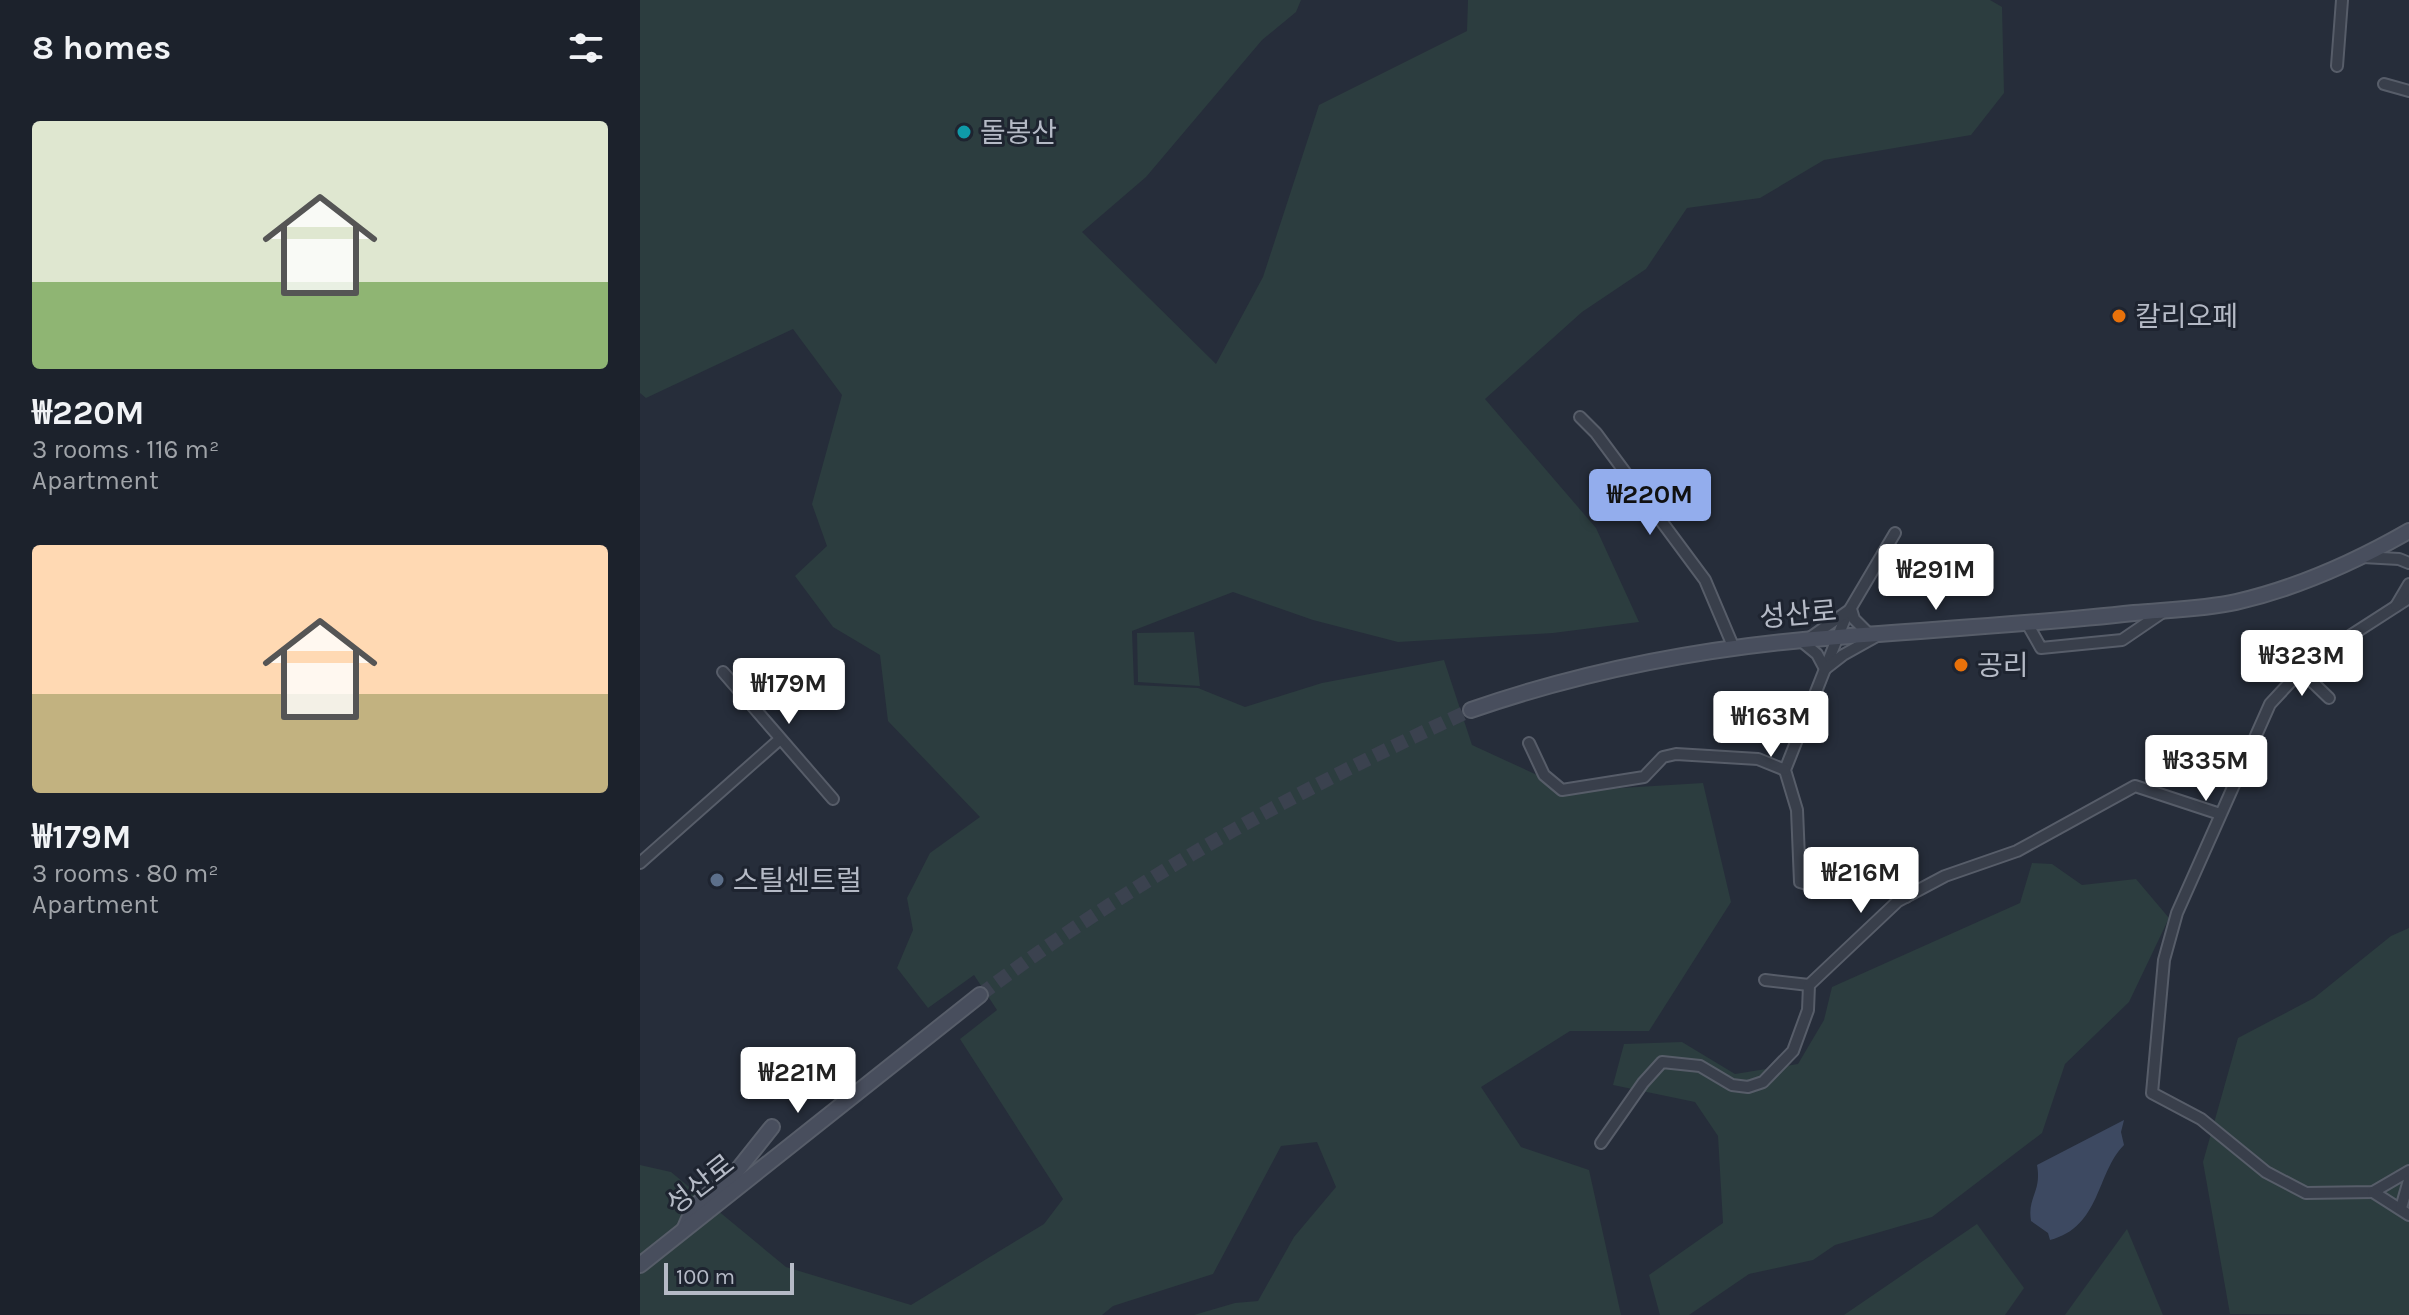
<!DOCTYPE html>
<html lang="en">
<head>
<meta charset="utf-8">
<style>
  :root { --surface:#1c222c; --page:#292f38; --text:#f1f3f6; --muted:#a0a4a9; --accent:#93aded }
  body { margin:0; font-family:Karla,"Noto Sans KR",sans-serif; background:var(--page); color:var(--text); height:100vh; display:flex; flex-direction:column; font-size:30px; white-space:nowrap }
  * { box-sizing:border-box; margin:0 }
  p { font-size:26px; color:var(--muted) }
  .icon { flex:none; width:44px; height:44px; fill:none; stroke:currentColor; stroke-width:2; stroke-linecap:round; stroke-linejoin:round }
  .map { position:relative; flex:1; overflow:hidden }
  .panel { display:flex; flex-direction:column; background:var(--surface); width:640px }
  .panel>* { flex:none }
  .scale { position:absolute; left:24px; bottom:20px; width:130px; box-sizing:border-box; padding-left:8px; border:4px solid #b5bac6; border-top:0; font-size:22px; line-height:28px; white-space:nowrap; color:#b5bac6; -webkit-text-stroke:6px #1e2430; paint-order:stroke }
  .price { position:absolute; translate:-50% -68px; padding:0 18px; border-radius:8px; background:#fff; color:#222; font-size:26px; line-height:52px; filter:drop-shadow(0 2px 4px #0008) }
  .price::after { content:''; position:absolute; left:50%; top:48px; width:24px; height:18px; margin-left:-12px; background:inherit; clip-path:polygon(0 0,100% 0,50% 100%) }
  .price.current { background:var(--accent); color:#111 }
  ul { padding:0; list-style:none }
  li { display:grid; align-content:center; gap:16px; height:424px; padding:0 32px }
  li span { display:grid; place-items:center; height:248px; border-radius:8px; color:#555 }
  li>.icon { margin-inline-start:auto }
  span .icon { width:144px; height:144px; fill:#fffc; stroke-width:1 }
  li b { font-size:34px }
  h2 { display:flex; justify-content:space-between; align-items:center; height:96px; padding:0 32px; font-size:34px }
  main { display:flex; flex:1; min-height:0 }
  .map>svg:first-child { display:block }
  .green { fill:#2c3d3f }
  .water { fill:#3d4961 }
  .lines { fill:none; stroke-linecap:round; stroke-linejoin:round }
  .secondary-tunnel { stroke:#3b424f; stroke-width:14; stroke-dasharray:14 7; stroke-linecap:butt }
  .minor-casing { stroke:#575d69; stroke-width:14 }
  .secondary-casing { stroke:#575d69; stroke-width:18 }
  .minor { stroke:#393f4b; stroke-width:10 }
  .secondary { stroke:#484e5d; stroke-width:14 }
  .culture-dot { fill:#0f9aa8; stroke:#1e2430; stroke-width:3 }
  .food-dot { fill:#e8710a; stroke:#1e2430; stroke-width:3 }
  .service-dot { fill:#5c6f8a; stroke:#1e2430; stroke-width:3 }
  .labels { text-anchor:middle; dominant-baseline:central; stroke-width:6; stroke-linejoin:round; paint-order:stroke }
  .poi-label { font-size:28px; fill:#b5bac6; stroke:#1e2430; text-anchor:start }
  .street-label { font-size:28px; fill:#b5bac6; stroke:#1e2430 }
</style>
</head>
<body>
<main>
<section class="panel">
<h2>8 homes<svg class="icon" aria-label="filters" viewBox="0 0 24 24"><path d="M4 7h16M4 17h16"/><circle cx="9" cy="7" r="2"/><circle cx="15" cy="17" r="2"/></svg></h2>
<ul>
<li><span style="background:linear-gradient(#dfe7d0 65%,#8fb573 0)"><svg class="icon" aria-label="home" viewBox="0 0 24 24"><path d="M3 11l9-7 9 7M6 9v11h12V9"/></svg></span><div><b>₩220M</b><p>3 rooms · 116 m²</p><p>Apartment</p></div></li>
<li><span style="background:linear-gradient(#ffd9b3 60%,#c2b280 0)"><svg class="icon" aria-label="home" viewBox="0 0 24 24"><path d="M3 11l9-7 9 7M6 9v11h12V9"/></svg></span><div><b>₩179M</b><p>3 rooms · 80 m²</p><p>Apartment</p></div></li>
</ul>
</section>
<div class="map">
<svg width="1769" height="1315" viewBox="0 0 1769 1315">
  <rect width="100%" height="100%" fill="#262d3a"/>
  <!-- green -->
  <g class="green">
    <path d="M0,0H661L656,12L622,40L506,177L442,232L576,364L623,277L679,105L827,31L828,0H1350L1362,7L1364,93L1331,135L1184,160L1120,198L1047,208L1006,269L942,312L845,399L956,528L999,622L913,633L758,642L673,620L593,592L492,631L494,685L558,688L605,707L682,683L804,660L832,745L932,791L1063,783L1091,902L1009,1031H930L841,1087L881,1147L949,1170L981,1315H554L595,1303L618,1301L654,1237L696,1187L677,1142L641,1146L573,1274L473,1306L462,1315H0V1165L31,1172L146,1267L271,1305L404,1224L423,1199L320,1039L357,1010L334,975L288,1008L257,968L273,930L267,898L290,853L340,817L248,721L240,655L193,627L155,576L187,546L172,504L202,395L153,329L6,398L0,393Z"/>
    <path d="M554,632L560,686L498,682L497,633Z"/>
    <path d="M1392,863L1412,864L1442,885L1496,879L1529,918L1489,1002L1425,1064L1402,1133L1292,1217L1195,1245L1173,1260L1109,1274L1049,1315H1020L1009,1275L1083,1223L1078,1136L1055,1102L973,1085L984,1044L1042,1042L1095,1074L1158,1064L1184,1020L1192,987L1380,903Z"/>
    <path d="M1769,928V1315L1590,1314L1563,1162L1598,1038L1674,998L1751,936Z"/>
    <path d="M1337,1224L1384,1288L1365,1315H1204Z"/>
    <path d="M1487,1229L1523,1315H1425Z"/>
  </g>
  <!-- water -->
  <path class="water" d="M1484,1120L1481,1132L1484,1145C1456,1173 1461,1227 1410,1240L1408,1233L1391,1221C1387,1197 1402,1192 1397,1165Z"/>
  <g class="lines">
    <!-- secondary-tunnel -->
    <path class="secondary-tunnel" d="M340,995C493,880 658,789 831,710"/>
    <!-- minor casing -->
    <g class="minor-casing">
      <g id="minor">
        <path d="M1697,66L1702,0"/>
        <path d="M1744,84L1769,91"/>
        <path d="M940,417L956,433L1065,580L1093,646"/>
        <path d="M1255,533L1206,616L1145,770L1157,810L1160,882L1170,885C1216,864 1224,869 1266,897"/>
        <path d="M1723,557L1759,559L1769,563"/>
        <path d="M1769,598L1668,663L1630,704L1537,913L1524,960L1512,1093L1561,1119L1626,1172L1666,1193L1733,1192L1769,1171"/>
        <path d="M1756,606L1769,584"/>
        <path d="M1388,625L1401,648L1482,640L1523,612"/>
        <path d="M1168,639L1211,609L1214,619L1230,635"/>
        <path d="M1160,640L1177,654L1185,669L1203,655L1237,636"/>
        <path d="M1661,671L1689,698"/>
        <path d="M83,672L193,799"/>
        <path d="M889,743L904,775L922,790L1004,777L1023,757L1036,754L1118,759L1145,770"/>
        <path d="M0,863L139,740"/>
        <path d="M1125,980L1169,985"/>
        <path d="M961,1143L1003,1083L1022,1062L1060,1066L1092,1085L1108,1087L1123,1082L1153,1051L1168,1010L1169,985L1258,901L1305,876L1377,851L1495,786L1580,814"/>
        <path d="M1733,1192L1769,1215"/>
        <path d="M1761,1208L1769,1180"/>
      </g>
    </g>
    <!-- secondary casing -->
    <g class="secondary-casing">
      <g id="secondary">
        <path d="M831,710C949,669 1074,646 1198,637C1297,629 1396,624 1494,613C1527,610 1564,609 1596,602C1657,588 1715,562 1769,531"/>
        <path d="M45,1228L54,1207L96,1172L132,1127"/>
        <path d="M0,1265L340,995"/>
      </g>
    </g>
    <!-- minor -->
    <use href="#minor" class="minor"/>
    <!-- secondary -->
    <use href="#secondary" class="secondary"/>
  </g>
  <!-- markers -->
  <circle class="culture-dot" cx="324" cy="132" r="8"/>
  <g class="food-dot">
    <circle cx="1479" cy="316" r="8"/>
    <circle cx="1321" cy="665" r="8"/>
  </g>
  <circle class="service-dot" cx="77" cy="880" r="8"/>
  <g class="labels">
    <!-- poi labels -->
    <g class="poi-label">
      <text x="340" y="132">돌봉산</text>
      <text x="1495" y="316">칼리오페</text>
      <text x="1337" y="665">공리</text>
      <text x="93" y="880">스틸센트럴</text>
    </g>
    <!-- street labels -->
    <g class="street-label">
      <text transform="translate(1158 614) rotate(-5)">성산로</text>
      <text transform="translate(60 1184) rotate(-38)">성산로</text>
    </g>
  </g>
</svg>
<div class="scale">100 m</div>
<b class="price current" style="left:1010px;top:537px">₩220M</b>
<b class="price" style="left:1296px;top:612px">₩291M</b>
<b class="price" style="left:1662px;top:698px">₩323M</b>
<b class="price" style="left:149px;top:726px">₩179M</b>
<b class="price" style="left:1131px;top:759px">₩163M</b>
<b class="price" style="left:1566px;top:803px">₩335M</b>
<b class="price" style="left:1221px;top:915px">₩216M</b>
<b class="price" style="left:158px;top:1115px">₩221M</b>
</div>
</main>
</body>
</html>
